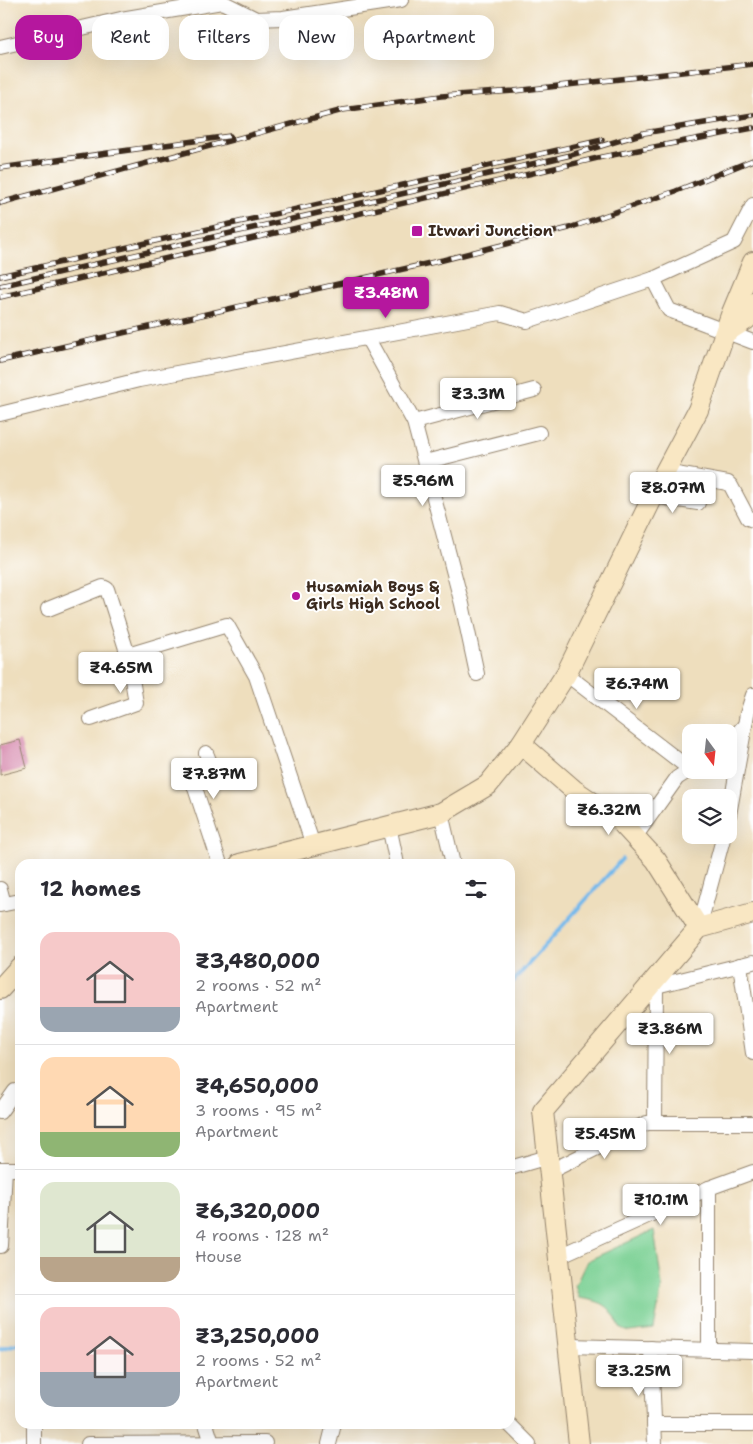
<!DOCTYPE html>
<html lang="en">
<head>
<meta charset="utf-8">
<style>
  :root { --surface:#fff; --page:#f7f7f7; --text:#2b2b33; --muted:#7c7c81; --line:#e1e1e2; --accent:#b5179e }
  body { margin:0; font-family:"Shantell Sans",sans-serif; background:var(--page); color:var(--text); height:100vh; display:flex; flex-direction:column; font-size:19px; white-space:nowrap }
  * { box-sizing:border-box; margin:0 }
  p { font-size:16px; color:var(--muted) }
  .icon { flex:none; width:28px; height:28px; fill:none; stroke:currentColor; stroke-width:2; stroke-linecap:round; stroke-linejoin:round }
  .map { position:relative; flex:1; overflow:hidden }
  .sheet { position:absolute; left:15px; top:859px; width:500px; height:570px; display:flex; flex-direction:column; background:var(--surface); border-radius:15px; box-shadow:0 5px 20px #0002 }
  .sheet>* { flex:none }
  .guide { position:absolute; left:15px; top:15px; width:500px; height:45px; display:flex; gap:10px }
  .needle { width:32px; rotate:165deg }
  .fabs { position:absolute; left:682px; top:724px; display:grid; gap:10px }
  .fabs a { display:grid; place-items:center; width:55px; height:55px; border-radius:10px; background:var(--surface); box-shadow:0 5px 20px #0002; font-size:25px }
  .price { position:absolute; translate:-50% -42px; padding:0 11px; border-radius:5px; background:#fff; color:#222; font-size:16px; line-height:32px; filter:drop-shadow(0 1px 2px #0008) }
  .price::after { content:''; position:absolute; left:50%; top:30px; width:15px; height:11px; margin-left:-8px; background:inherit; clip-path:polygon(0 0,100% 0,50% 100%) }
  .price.on { background:var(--accent); color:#fff }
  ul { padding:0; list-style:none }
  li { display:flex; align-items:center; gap:15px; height:125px; padding:0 25px }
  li+li { border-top:1px solid var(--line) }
  li span { display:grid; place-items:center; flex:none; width:140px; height:100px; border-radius:15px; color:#555 }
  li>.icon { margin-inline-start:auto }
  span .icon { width:60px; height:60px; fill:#fffc; stroke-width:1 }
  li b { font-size:21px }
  h2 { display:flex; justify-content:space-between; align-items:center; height:60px; padding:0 25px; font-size:21px }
  .tag { padding:0 18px; border-radius:15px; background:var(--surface); box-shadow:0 5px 20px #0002; font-size:18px; line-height:45px }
  .tag.on { background:var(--accent); color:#fff }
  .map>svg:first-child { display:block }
  .green { fill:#7dd195; stroke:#5c7e5a }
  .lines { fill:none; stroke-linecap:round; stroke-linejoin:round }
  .stream { stroke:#75b9eb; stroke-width:4 }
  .building { fill:#d78baf }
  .street-casing { stroke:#94846e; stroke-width:16 }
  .secondary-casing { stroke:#94846e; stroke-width:22 }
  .street { stroke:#fff; stroke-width:14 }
  .secondary { stroke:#f9e7c3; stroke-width:20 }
  .rail-casing { stroke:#3b2a1e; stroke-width:5.5 }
  .rail { stroke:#fff; stroke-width:4; stroke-dasharray:11; stroke-linecap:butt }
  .poi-dot { fill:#b5179e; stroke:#fff; stroke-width:2 }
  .labels { text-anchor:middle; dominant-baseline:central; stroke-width:4; stroke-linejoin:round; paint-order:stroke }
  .poi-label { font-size:15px; font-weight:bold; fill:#3b2a1e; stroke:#fff; text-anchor:start }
</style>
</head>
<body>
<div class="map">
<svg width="753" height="1444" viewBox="0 0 753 1444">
  <rect width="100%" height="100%" fill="#fff"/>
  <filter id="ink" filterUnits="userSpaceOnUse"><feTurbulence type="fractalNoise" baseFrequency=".02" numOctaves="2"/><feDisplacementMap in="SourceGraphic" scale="10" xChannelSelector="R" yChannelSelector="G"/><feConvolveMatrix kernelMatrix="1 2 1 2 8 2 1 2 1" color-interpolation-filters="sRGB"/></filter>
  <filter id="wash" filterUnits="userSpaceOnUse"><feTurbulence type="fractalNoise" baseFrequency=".0096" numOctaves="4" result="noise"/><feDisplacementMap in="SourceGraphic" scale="20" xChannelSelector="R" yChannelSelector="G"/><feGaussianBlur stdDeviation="1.12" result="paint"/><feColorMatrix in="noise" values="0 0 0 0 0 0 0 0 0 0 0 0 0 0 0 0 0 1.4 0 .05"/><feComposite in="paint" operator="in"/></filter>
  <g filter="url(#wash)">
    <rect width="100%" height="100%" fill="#eedebd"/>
    <!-- green -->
    <path class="green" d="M654,1230L662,1286L654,1329L629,1332L620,1328C610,1304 604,1302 579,1298L575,1286L587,1261Z"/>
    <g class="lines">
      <!-- stream -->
      <g class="stream">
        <path d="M510,985L622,859"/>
        <path d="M0,1349L20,1343"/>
      </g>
    </g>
    <g id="blocks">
      <!-- building -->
      <path class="building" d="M20,740L27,768L0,775V745Z"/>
    </g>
  </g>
  <g filter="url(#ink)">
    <use href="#blocks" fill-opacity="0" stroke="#94846e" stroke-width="1"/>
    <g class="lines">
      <!-- street casing -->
      <g class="street-casing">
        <g id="street">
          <path d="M222,2L256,19L283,18L401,0"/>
          <path d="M0,47L121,19L222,2L221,0"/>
          <path d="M653,279L669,310L753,342"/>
          <path d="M368,339L414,422L462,604L477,674"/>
          <path d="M0,414L139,380L500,313L527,321L653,279L734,242L753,205"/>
          <path d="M414,422L534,390"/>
          <path d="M425,462L539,433"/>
          <path d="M665,472L728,483L731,486L748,518L753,520"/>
          <path d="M653,496L698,503"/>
          <path d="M48,609L103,587L107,589L128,655L136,703L91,719"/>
          <path d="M128,655L227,625L256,676L313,845"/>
          <path d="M566,674L691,770"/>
          <path d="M729,742L745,725"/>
          <path d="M206,753L213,770L196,781L194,785L220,864"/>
          <path d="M441,813L453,864"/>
          <path d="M729,815L747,714L753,695"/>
          <path d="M389,826L397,864"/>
          <path d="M635,837L677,778L691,769"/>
          <path d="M0,889L4,904"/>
          <path d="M0,905L20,901"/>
          <path d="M699,928L724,835"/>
          <path d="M740,965L753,1053"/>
          <path d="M648,988L753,962"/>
          <path d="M0,1112L15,1091H20"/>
          <path d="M655,1123L656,986"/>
          <path d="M510,1168L548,1157"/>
          <path d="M0,1169H20"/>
          <path d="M549,1172L647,1123H753"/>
          <path d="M709,1188V1350"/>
          <path d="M1,1246L5,1169"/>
          <path d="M559,1256L709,1188L753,1172"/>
          <path d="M569,1346L753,1351"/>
          <path d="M651,1348L655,1444"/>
          <path d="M206,1424L212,1443"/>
          <path d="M509,1424L529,1444"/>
          <path d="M654,1424H753"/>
          <path d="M34,1444V1424"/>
          <path d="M88,1444L265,1443"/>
          <path d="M329,1444L334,1424"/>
        </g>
      </g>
      <!-- secondary casing -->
      <g class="secondary-casing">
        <g id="secondary">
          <path d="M725,333L747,319L753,303"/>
          <path d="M521,744L574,790L620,821L656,860L699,928"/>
          <path d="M240,864L441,813L488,785L521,744L566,674L665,472L698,410L731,315L753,262"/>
          <path d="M0,989L20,967"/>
          <path d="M579,1444L543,1111L699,928L753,913"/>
        </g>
      </g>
      <!-- street -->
      <use href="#street" class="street"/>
      <!-- secondary -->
      <use href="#secondary" class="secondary"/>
      <!-- rail casing -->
      <g class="rail-casing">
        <g id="rail">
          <path d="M0,168L230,136"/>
          <path d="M0,203L343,110L441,96L514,91L753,64"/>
          <path d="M0,276L602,140"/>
          <path d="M0,286L571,155L644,133L753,115"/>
          <path d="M0,297L602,157L753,128"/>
          <path d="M0,361L443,260L569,228L676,191L753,160"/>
        </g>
      </g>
      <!-- rail -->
      <use href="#rail" class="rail"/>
    </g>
  </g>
  <!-- markers -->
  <g class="poi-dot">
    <rect x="411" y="225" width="12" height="12" rx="2.5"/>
    <circle cx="296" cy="596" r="5"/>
  </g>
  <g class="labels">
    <!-- poi labels -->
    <g class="poi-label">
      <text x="428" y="231">Itwari Junction</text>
      <text x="306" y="587">Husamiah Boys &amp;<tspan x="306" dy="17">Girls High School</tspan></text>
    </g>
  </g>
</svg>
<div class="fabs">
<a><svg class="needle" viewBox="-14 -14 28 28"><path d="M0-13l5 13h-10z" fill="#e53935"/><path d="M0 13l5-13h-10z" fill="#7c7c81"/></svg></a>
<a><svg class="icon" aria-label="layers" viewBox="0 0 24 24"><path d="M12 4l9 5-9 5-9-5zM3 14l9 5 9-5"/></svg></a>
</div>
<b class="price on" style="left:386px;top:319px">₹3.48M</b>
<b class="price" style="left:478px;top:420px">₹3.3M</b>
<b class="price" style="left:423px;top:507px">₹5.96M</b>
<b class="price" style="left:673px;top:514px">₹8.07M</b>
<b class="price" style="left:121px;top:694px">₹4.65M</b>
<b class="price" style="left:637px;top:710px">₹6.74M</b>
<b class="price" style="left:214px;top:800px">₹7.87M</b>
<b class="price" style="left:609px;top:836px">₹6.32M</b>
<b class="price" style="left:670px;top:1055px">₹3.86M</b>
<b class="price" style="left:605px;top:1160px">₹5.45M</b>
<b class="price" style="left:661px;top:1226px">₹10.1M</b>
<b class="price" style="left:639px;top:1397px">₹3.25M</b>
<div class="guide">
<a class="tag on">Buy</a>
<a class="tag">Rent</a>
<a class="tag">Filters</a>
<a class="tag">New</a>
<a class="tag">Apartment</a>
</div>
<section class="sheet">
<h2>12 homes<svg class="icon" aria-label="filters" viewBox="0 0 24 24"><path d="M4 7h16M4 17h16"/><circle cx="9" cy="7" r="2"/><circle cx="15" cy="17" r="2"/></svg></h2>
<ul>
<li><span style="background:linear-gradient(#f6c9c9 75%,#9aa5b1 0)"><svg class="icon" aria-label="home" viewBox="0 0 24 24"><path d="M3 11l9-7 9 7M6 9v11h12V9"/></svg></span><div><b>₹3,480,000</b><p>2 rooms · 52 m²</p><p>Apartment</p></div></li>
<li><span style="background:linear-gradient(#ffd9b3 75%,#8fb573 0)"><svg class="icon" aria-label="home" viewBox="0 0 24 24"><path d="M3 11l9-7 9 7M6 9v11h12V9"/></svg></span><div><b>₹4,650,000</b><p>3 rooms · 95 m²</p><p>Apartment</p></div></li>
<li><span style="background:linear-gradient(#dfe7d0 75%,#b9a48a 0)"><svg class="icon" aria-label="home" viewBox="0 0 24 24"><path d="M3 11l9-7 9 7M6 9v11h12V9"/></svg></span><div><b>₹6,320,000</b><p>4 rooms · 128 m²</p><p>House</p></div></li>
<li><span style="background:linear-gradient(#f6c9c9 65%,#9aa5b1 0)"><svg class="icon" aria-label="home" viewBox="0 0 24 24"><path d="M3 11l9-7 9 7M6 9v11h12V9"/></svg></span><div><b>₹3,250,000</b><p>2 rooms · 52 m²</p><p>Apartment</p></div></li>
</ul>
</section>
</div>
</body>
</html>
